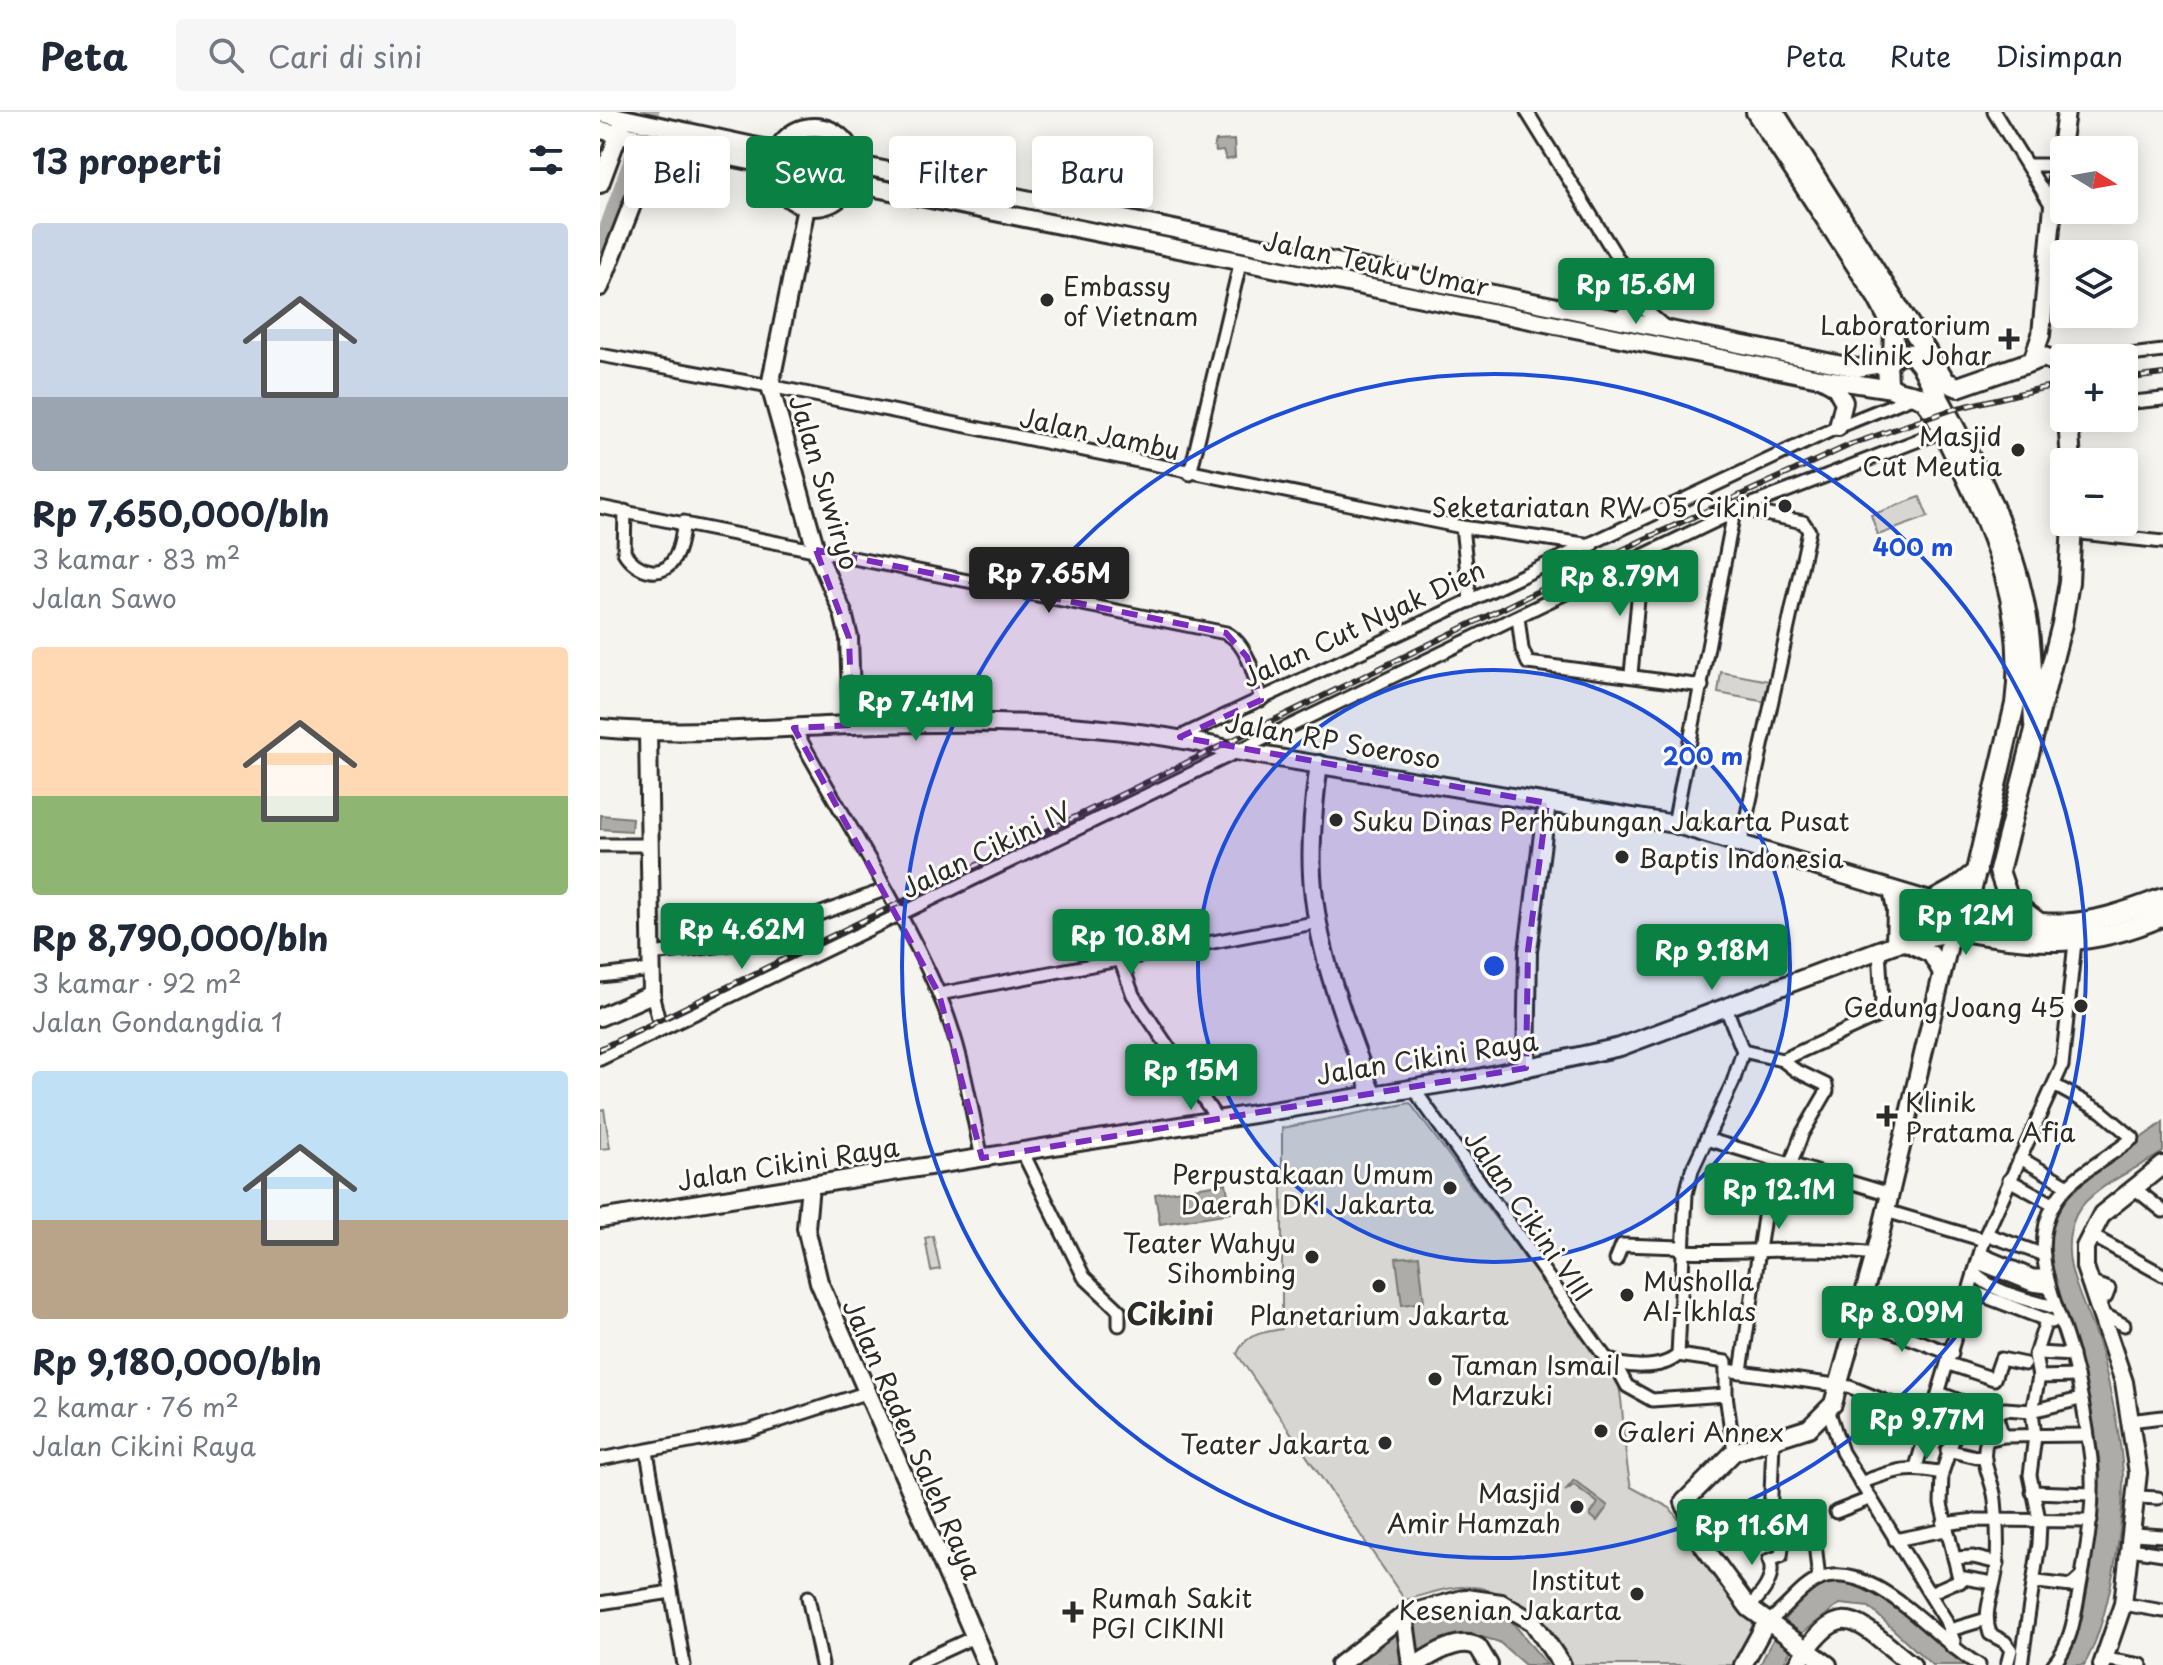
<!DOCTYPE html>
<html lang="id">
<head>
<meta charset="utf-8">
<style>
  :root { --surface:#fff; --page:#f6f6f7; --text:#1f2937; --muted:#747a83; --line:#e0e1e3; --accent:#0b8043 }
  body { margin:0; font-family:"Playpen Sans",sans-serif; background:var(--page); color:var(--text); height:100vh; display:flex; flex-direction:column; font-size:30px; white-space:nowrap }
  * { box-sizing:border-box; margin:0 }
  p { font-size:26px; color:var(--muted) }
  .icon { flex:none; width:44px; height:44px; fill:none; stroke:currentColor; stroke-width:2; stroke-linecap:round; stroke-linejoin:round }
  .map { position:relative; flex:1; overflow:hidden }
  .side { display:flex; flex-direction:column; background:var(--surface); width:600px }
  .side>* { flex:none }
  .guide { position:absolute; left:24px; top:24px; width:760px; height:72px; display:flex; gap:16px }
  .needle { width:52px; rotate:101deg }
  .buttons { position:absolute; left:1450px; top:24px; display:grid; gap:16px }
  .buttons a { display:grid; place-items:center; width:88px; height:88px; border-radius:8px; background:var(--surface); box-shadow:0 4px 20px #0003; font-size:40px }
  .price { position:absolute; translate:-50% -68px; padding:0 18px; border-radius:8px; background:var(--accent); color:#fff; font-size:26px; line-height:52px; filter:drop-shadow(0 2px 4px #0008) }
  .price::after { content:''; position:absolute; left:50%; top:48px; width:24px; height:18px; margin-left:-12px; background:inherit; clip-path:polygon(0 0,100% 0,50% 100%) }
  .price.active { background:#222; color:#fff }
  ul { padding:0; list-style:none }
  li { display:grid; align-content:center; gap:16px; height:424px; padding:0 32px }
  li span { display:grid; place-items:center; height:248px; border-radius:8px; color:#555 }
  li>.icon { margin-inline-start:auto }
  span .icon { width:144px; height:144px; fill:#fffc; stroke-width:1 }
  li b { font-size:34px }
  h2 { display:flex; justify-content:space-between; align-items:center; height:96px; padding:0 32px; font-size:34px }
  .pill { padding:0 28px; border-radius:8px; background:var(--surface); box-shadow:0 4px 20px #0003; font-size:28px; line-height:72px }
  .pill.active { background:var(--accent); color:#fff }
  header { display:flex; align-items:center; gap:48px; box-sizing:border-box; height:112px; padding:0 40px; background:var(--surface); border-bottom:2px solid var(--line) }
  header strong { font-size:38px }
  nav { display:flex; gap:44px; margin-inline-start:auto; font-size:28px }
  .search { width:560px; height:72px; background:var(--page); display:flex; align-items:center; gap:20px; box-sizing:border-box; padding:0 28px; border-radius:8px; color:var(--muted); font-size:30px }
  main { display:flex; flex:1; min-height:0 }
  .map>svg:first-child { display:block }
  .green { fill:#d7d6d2; stroke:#81807e; stroke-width:2 }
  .water { fill:#adaca9; stroke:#797877; stroke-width:2 }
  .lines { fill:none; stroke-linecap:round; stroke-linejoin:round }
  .river { stroke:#adaca9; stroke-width:18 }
  .street-casing { stroke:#2b2b2b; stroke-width:17 }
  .secondary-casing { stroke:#2b2b2b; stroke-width:22 }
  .primary-casing { stroke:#2b2b2b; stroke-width:24 }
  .street { stroke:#fdfcf7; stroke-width:11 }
  .secondary { stroke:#fdfcf7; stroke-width:16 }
  .primary { stroke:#fdfcf7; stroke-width:18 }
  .rail-casing { stroke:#2b2b2b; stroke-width:6 }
  .rail { stroke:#fdfcf7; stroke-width:3; stroke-dasharray:9; stroke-linecap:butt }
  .marked { fill:#7b2cbf; fill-opacity:0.2; stroke:#7b2cbf; stroke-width:6; stroke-dasharray:16 10; stroke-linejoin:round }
  .ring { fill:none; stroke:#1d4ed8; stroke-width:4 }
  .poi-dot { fill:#2b2b2b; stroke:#fdfcf7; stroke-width:3 }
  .labels { text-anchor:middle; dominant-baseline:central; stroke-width:6; stroke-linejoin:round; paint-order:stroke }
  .street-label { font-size:26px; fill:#2b2b2b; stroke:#fdfcf7 }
  .poi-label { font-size:26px; fill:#2b2b2b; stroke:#fdfcf7; text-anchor:end }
  .quarter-label { font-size:30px; font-weight:bold; fill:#2b2b2b; stroke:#fdfcf7 }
  .centre { fill:#1d4ed8; stroke:#fdfcf7; stroke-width:4 }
  .ring-label { font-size:24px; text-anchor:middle; font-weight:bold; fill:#1d4ed8; stroke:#fdfcf7; stroke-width:6; stroke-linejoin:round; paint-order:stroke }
</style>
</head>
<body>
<header>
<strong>Peta</strong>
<div class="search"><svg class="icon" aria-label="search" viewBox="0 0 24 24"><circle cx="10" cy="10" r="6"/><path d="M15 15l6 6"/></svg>Cari di sini</div>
<nav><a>Peta</a><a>Rute</a><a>Disimpan</a></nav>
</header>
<main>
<section class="side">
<h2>13 properti<svg class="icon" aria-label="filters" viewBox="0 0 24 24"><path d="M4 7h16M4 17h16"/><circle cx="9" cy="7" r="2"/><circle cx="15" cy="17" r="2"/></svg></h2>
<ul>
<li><span style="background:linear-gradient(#c9d6e8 70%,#9aa5b1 0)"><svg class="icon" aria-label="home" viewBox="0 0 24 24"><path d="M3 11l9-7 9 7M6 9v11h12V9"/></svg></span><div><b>Rp 7,650,000/bln</b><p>3 kamar · 83 m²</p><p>Jalan Sawo</p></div></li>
<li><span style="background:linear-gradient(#ffd9b3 60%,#8fb573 0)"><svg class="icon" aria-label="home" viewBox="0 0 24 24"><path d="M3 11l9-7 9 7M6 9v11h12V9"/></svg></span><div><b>Rp 8,790,000/bln</b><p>3 kamar · 92 m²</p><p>Jalan Gondangdia 1</p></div></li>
<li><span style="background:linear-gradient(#bfe0f5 60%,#b9a48a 0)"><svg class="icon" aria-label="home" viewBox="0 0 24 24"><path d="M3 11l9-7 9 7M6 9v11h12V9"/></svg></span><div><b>Rp 9,180,000/bln</b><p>2 kamar · 76 m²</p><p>Jalan Cikini Raya</p></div></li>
</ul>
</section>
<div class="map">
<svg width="1563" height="1553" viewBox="0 0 1563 1553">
  <rect width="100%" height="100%" fill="#f5f4ef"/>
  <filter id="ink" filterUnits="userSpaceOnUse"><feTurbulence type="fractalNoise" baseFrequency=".0125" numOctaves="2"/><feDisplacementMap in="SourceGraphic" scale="16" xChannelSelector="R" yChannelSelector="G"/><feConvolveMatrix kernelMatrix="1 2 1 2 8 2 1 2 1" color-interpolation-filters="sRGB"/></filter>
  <g filter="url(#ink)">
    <!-- green -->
    <g class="green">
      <path d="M1320,385L1328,405L1278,423L1271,403Z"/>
      <path d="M1121,560L1169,569L1166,590L1118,581Z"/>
      <path d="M1298,785L1363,808L1297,826Z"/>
      <path d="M810,991L1019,1273C1025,1307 1023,1341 1031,1375L1070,1396L1154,1508L1140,1553H970C950,1519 915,1477 872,1475C851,1473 826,1483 805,1488L637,1242C646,1221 661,1221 682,1217V1016Z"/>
      <path d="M4,997L10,1036L0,1037V998Z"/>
      <path d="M333,1124L340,1157L331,1159L325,1126Z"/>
    </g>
    <!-- water -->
    <g class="water">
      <path d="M634,28L635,46L626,48L623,39L616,40L614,35L616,29Z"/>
      <path d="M1,703L32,706L31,719L0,717Z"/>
      <path d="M1563,1010V1040C1537,1057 1489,1076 1476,1103C1453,1151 1491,1198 1502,1243C1511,1281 1521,1324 1523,1363C1524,1412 1509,1511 1484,1553H1460C1466,1543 1472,1532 1477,1521C1488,1491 1503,1377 1499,1345C1489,1273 1423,1160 1457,1091C1472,1063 1536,1033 1563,1010Z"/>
      <path d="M626,1071L631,1101L560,1112L555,1082Z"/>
      <path d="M819,1144L824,1190L802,1193L796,1146Z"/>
      <path d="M974,1368L1008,1394L997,1409L990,1403L998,1391L974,1373L965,1379Z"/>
      <path d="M1236,1468L1267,1472L1375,1553H1332L1269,1495L1240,1492L1201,1522L1182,1553H1160C1178,1517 1194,1480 1236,1468Z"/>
      <path d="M869,1499L909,1506L947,1553H925L899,1530L872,1522L841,1527L798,1553H755C790,1524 823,1502 869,1499Z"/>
    </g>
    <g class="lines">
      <!-- river -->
      <path class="river" d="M0,139L50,0"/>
      <!-- street casing -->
      <g class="street-casing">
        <g id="street">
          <path d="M927,0L1028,163L1044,197L1065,215"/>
          <path d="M1394,0L1452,94"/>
          <path d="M1428,53H1453L1460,45"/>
          <path d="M1019,206L1032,193L1037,180"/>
          <path d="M0,243L180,276L862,415L992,433"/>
          <path d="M1505,246L1563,239"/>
          <path d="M1524,291L1563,287"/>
          <path d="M590,362L641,148"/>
          <path d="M0,395L626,521C648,532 655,566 661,588"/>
          <path d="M1141,397L1203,410L1209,419L1141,730"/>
          <path d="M25,399L24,440C35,459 65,470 76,443C81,434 82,421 84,410"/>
          <path d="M862,415L870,489"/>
          <path d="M1472,420L1563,430"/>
          <path d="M918,505L922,537L928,551L1102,574"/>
          <path d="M1031,562L1042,445"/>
          <path d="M194,616C242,704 298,789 338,880C361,931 370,991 382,1046"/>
          <path d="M580,625L1238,315L1312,285"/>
          <path d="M1074,712L1134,400"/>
          <path d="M0,733H50"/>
          <path d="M51,842L141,831L284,778"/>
          <path d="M521,850L533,883L617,1007"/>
          <path d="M0,864L51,858"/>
          <path d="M52,882L61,917"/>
          <path d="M339,882L719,810"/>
          <path d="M0,947L1140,397L1342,319"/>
          <path d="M1182,948L1278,904L1282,889L1279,837"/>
          <path d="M813,976L1005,1245C1022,1257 1062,1258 1078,1243L1086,1082L1092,1058L1133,970L1143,939L1126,896"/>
          <path d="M1106,1027L1290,1082"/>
          <path d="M422,1039L484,1165L519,1198V1213"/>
          <path d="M1420,1046L1467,1073"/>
          <path d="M1409,1068L1453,1092"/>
          <path d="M1533,1075L1563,1099"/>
          <path d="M1286,1099L1384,1128"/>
          <path d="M1386,1122L1444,1143"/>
          <path d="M1489,1122L1563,1163"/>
          <path d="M1081,1139C1148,1142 1207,1133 1275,1142"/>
          <path d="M1381,1142L1433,1164H1447"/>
          <path d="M1016,1148L1022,1133L1081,1135"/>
          <path d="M1378,1151L1432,1173L1448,1175"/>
          <path d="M1374,1161C1393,1181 1431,1188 1456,1196"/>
          <path d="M1489,1170L1509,1177L1506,1185L1496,1187"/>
          <path d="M1371,1179L1452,1210"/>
          <path d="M1258,1206L1352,1242"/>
          <path d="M1503,1207L1509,1205L1524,1213"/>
          <path d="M1438,1241L1472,1243"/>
          <path d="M1078,1243L1126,1250V1258L1250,1275L1330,1307"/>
          <path d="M1014,1250L1027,1274L1052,1288L1126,1283L1134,1340"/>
          <path d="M1349,1252L1394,1267L1401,1247L1425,1252"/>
          <path d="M1126,1258V1283"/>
          <path d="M1141,1259L1164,1105L1179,1083L1202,1022L1227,979L1226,973L1195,958L1182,948L1143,939"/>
          <path d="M1439,1265L1477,1264"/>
          <path d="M1339,1281L1396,1303L1405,1297L1432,1299L1480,1287"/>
          <path d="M1358,1290L1354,1325L1342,1361L1341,1392L1360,1470"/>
          <path d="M1229,1300L1242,1340L1345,1507L1354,1529L1352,1535"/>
          <path d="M1396,1303L1403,1324L1387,1328C1379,1351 1393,1367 1395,1388C1397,1407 1398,1430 1397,1450C1397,1475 1381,1496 1390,1522L1405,1530L1411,1538L1407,1553"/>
          <path d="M1529,1309L1563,1305"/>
          <path d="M1403,1324L1487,1323"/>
          <path d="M1173,1328L1170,1411L1183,1428L1205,1426L1215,1431L1219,1468"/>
          <path d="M1347,1338L1385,1347"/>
          <path d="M47,1340L84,1553"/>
          <path d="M0,1347L148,1319L265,1281"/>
          <path d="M1316,1355L1386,1122L1462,954L1475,830"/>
          <path d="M1260,1371C1293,1359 1307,1353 1342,1361"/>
          <path d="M1432,1380L1492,1382"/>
          <path d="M1538,1385L1558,1386"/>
          <path d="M1236,1400L1269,1387"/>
          <path d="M1343,1412L1376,1408L1491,1409"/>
          <path d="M1534,1422L1563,1424"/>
          <path d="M1295,1428L1345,1418"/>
          <path d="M1530,1437L1563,1442"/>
          <path d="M1354,1446L1373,1445L1398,1451"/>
          <path d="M1433,1475L1438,1470L1471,1474L1481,1465"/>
          <path d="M1330,1481L1364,1466L1393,1471"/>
          <path d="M208,1485L222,1553"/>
          <path d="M0,1491L71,1480"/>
          <path d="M1523,1492L1563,1499"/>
          <path d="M1149,1496C1161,1483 1177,1465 1169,1448L1181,1444L1183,1428"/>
          <path d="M1166,1511C1184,1500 1200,1475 1219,1467C1275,1446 1335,1529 1379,1553"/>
          <path d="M1350,1518L1387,1507"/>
          <path d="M1505,1547L1541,1553"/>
          <path d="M313,1553L374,1525"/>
          <path d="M1421,1553L1439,1432L1440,1412L1430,1363L1435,1324L1432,1299L1439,1265L1435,1243L1446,1209"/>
          <path d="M1453,1553C1472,1532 1475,1501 1480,1474C1488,1432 1495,1390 1491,1347C1487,1313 1481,1278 1472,1245C1460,1196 1426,1141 1454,1092C1470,1063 1508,1047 1533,1026L1501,999L1454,973"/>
        </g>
      </g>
      <!-- secondary casing -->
      <g class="secondary-casing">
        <g id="secondary">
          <path d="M0,1L177,39"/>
          <circle cx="214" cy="55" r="40"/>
          <path d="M0,18L174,54"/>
          <path d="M254,52L1257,256L1287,251"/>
          <path d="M251,71L1219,266L1292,277"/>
          <path d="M0,72L22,13"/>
          <path d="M206,95L170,274L216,438L243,501L249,526L252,613"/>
          <path d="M0,175L56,31"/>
          <path d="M1433,246L1441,223L1453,94L1466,0"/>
          <path d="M1224,268L1235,274L1244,290L1238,315"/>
          <path d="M0,616C83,624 166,616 249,613C378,608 510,608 636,639L1074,712L1367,800"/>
          <path d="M719,652C714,689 710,725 712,763C716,838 746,912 772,982"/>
          <path d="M1292,778L1296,798L1295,832"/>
          <path d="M1304,829L1331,842L1341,859"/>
          <path d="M0,905L52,882L48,619"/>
          <path d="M926,956L928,839L947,691"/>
          <path d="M210,1073L206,1116L219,1170L387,1553"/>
          <path d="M0,1107L878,966L1020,935L1295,832L1362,819"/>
          <path d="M804,1503L811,1553"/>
          <path d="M739,1553L804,1503L866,1486L901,1491L933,1510L962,1553"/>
          <path d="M816,1553C831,1543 860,1524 878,1535L889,1553"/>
          <path d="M1143,1553L1166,1511"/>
          <path d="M1197,1553C1242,1479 1258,1511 1312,1553"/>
          <path d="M1228,1553L1149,1496L1099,1428L1084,1390L1134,1340L1209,1316L1233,1292L1279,1128L1352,820"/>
          <path d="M1502,1553L1523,1492L1538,1361L1524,1270L1485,1155V1135L1502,1102L1563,1053"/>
        </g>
      </g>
      <!-- primary casing -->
      <g class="primary-casing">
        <g id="primary">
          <path d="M1156,0L1277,185L1294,217L1293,245"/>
          <path d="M1174,0L1346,270L1358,275L1444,245L1458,251L1464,278"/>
          <path d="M1468,306L1471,350"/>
          <path d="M1434,612C1432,573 1433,533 1425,495C1409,409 1362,329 1321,253L1312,242L1299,241L1287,251L1288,271C1296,285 1315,278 1325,289C1338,303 1346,327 1355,343C1395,421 1427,502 1415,592L1362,819C1438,833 1491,836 1563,804"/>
          <path d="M1331,790L1356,776L1377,759"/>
          <path d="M1367,800C1455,816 1478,819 1563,786"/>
          <path d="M1442,813L1409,788L1399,759L1462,512L1469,470L1472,410"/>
        </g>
      </g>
      <!-- street -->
      <use href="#street" class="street"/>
      <!-- secondary -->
      <use href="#secondary" class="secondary"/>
      <!-- primary -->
      <use href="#primary" class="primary"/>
      <!-- rail casing -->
      <g class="rail-casing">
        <g id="rail">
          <path d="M1524,267L1563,262"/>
          <path d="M0,937L1045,427L1252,332L1354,297L1464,271"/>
        </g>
      </g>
      <!-- rail -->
      <use href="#rail" class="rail"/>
    </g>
  </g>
  <!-- marked area -->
  <path class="marked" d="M216,438L626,521L647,545L661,588L580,625L947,691L928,839L926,956L382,1046L339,882L194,616L252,613L249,526Z"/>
  <!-- distance rings -->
  <circle cx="894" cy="854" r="296" fill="#1d4ed8" fill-opacity=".12"/>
  <g class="ring">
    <circle cx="894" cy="854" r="296"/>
    <circle cx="894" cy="854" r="592"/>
  </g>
  <!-- markers -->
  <g class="poi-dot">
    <circle cx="447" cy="188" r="8"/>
    <path d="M1405 215h8v8h8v8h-8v8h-8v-8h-8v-8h8z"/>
    <circle cx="1418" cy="338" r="8"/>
    <circle cx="1185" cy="394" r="8"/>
    <circle cx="736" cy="708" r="8"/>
    <circle cx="1022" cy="745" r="8"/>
    <circle cx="1481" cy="894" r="8"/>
    <path d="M1283 992h8v8h8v8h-8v8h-8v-8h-8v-8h8z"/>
    <circle cx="850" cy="1076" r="8"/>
    <circle cx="712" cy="1145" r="8"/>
    <circle cx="779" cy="1174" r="8"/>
    <circle cx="1027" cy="1183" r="8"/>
    <circle cx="835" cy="1267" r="8"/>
    <circle cx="1001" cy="1319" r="8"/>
    <circle cx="785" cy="1331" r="8"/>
    <circle cx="977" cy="1395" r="8"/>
    <circle cx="1037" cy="1482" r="8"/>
    <path d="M469 1488h8v8h8v8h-8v8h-8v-8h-8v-8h8z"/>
  </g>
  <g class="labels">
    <!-- street labels -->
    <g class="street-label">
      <text transform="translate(776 151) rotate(12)">Jalan Teuku Umar</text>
      <text transform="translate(500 321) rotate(12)">Jalan Jambu</text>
      <text transform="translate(225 370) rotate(73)">Jalan Suwiryo</text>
      <text transform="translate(763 511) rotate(-25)">Jalan Cut Nyak Dien</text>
      <text transform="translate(733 628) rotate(10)">Jalan RP Soeroso</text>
      <text transform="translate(386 737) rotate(-26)">Jalan Cikini IV</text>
      <text transform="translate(827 945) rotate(-9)">Jalan Cikini Raya</text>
      <text transform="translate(188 1051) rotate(-9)">Jalan Cikini Raya</text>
      <text transform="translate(929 1103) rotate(55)">Jalan Cikini VIII</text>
      <text transform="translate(313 1327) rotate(66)">Jalan Raden Saleh Raya</text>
    </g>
    <!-- poi labels -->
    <g class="poi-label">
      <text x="463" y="173" text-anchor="start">Embassy<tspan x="463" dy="30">of Vietnam</tspan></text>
      <text x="1391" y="212">Laboratorium<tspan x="1391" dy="30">Klinik Johar</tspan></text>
      <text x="1402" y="323">Masjid<tspan x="1402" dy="30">Cut Meutia</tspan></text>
      <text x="1169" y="394">Seketariatan RW 05 Cikini</text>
      <text x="752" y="708" text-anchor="start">Suku Dinas Perhubungan Jakarta Pusat</text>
      <text x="1038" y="745" text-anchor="start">Baptis Indonesia</text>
      <text x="1465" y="894">Gedung Joang 45</text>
      <text x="1305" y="989" text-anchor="start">Klinik<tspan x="1305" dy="30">Pratama Afia</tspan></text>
      <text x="834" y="1061">Perpustakaan Umum<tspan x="834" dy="30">Daerah DKI Jakarta</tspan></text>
      <text x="696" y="1130">Teater Wahyu<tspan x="696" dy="30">Sihombing</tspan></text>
      <text x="1043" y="1168" text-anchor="start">Musholla<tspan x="1043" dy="30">Al-Ikhlas</tspan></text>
      <text x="779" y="1202" text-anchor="middle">Planetarium Jakarta</text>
      <text x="851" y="1252" text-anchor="start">Taman Ismail<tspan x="851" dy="30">Marzuki</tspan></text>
      <text x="1017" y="1319" text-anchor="start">Galeri Annex</text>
      <text x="769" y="1331">Teater Jakarta</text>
      <text x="961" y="1380">Masjid<tspan x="961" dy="30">Amir Hamzah</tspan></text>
      <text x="1021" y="1467">Institut<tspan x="1021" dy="30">Kesenian Jakarta</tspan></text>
      <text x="491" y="1485" text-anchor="start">Rumah Sakit<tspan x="491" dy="30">PGI CIKINI</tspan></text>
    </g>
    <!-- quarter labels -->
    <g class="quarter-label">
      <text x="570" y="1200">Cikini</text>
    </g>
  </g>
  <circle cx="894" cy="854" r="12" class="centre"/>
  <g class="ring-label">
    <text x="1313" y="444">400 m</text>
    <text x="1103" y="653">200 m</text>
  </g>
</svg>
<div class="buttons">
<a><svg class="needle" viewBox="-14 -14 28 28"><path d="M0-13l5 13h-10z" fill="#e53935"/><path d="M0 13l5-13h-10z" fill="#747a83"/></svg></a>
<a><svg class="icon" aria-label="layers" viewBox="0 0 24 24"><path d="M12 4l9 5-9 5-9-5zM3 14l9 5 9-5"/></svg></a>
<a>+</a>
<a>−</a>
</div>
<b class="price" style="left:1036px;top:214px">Rp 15.6M</b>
<b class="price active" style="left:449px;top:503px">Rp 7.65M</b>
<b class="price" style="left:1020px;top:506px">Rp 8.79M</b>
<b class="price" style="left:316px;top:631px">Rp 7.41M</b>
<b class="price" style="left:1366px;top:845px">Rp 12M</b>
<b class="price" style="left:142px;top:859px">Rp 4.62M</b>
<b class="price" style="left:531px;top:865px">Rp 10.8M</b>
<b class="price" style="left:1112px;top:880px">Rp 9.18M</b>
<b class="price" style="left:591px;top:1000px">Rp 15M</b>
<b class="price" style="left:1179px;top:1119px">Rp 12.1M</b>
<b class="price" style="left:1302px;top:1242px">Rp 8.09M</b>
<b class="price" style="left:1327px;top:1349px">Rp 9.77M</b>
<b class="price" style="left:1152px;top:1455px">Rp 11.6M</b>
<div class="guide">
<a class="pill">Beli</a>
<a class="pill active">Sewa</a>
<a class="pill">Filter</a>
<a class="pill">Baru</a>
</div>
</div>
</main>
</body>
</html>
